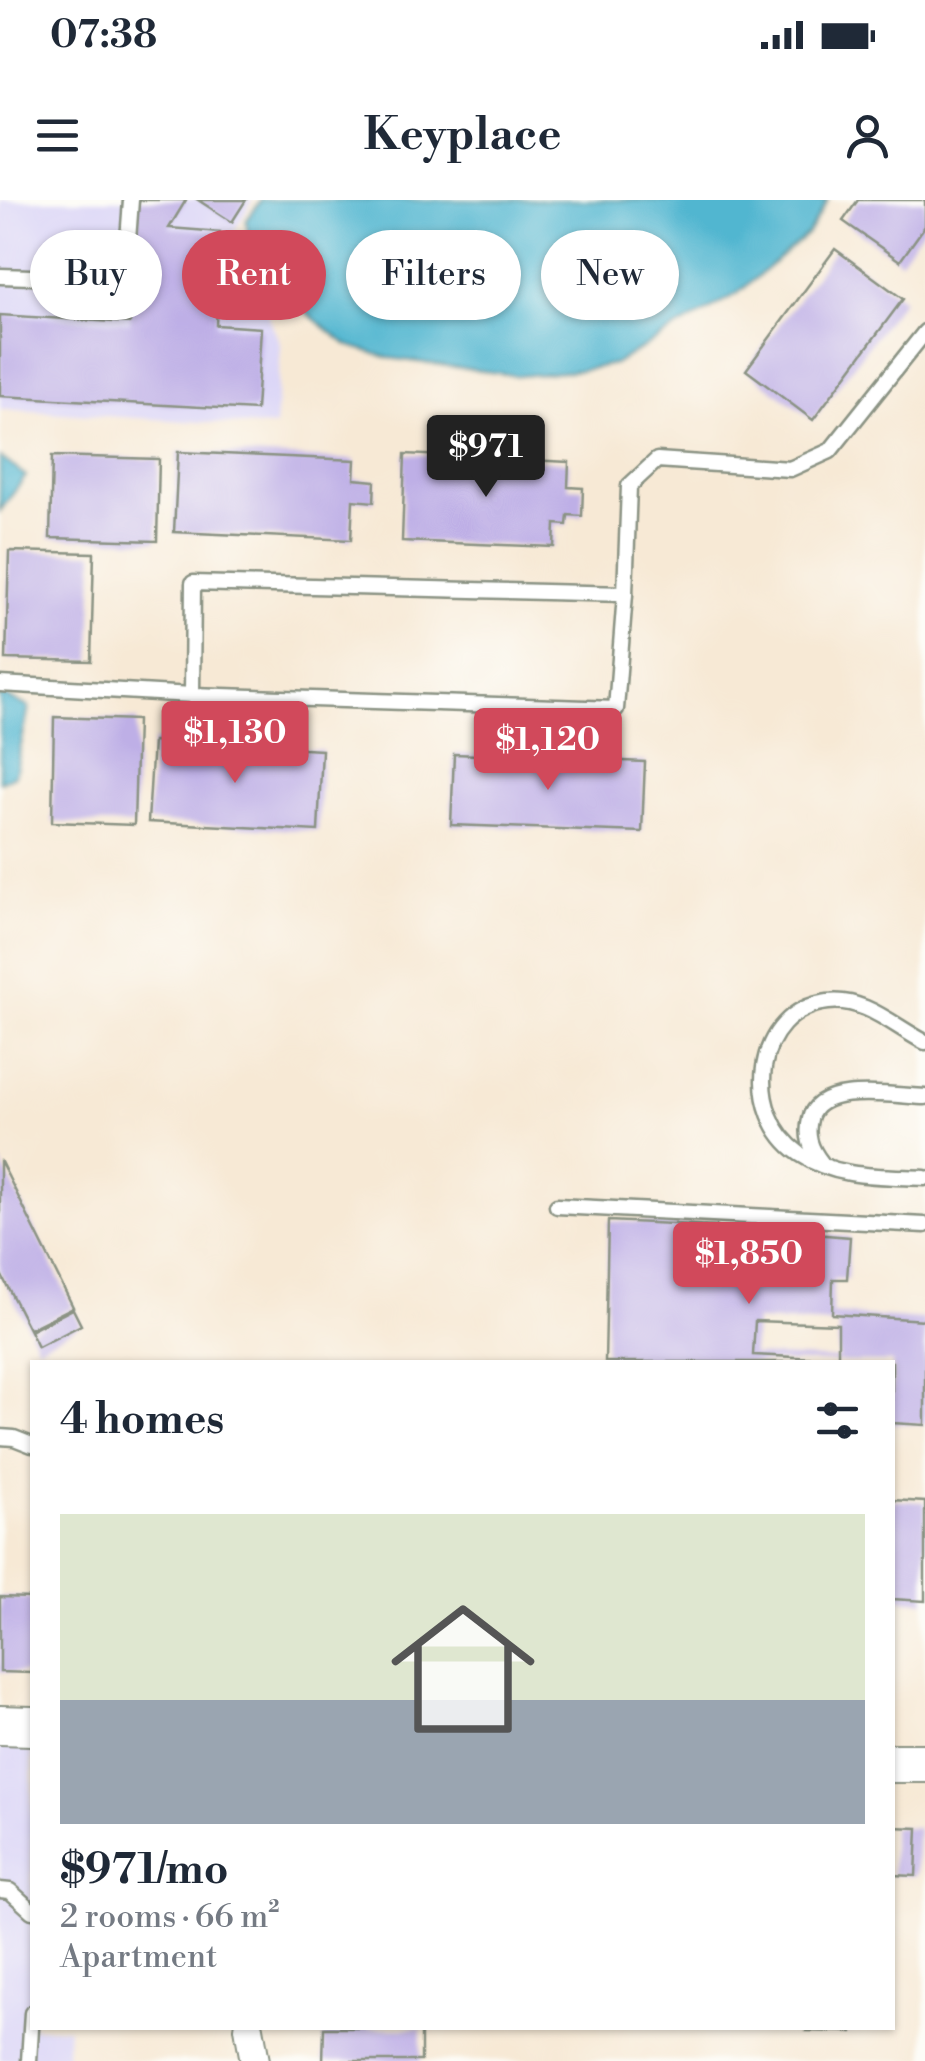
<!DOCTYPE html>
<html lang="en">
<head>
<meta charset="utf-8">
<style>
  :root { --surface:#fff; --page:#f2f2f3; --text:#1f2937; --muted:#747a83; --accent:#d1495b }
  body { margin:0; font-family:"Libre Bodoni",serif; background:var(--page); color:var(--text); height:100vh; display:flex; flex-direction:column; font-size:38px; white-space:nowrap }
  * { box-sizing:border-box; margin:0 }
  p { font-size:32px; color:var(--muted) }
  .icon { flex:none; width:55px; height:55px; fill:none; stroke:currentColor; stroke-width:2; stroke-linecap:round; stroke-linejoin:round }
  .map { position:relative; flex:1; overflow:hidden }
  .sheet { position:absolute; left:30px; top:1160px; width:865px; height:670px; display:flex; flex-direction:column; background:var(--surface); border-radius:0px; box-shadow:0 2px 8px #0004 }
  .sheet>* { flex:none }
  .top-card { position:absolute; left:30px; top:30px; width:865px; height:90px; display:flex; gap:20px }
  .price { position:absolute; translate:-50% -85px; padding:0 22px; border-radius:10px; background:var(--accent); color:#fff; font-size:32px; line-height:65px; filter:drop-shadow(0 2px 5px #0008) }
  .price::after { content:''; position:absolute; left:50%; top:60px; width:30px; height:22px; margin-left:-15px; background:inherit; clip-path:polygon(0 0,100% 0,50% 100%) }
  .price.active { background:#222; color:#fff }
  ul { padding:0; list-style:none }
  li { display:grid; align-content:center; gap:20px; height:530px; padding:0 30px }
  li span { display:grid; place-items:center; height:310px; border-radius:0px; color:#555 }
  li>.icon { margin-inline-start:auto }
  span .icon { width:180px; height:180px; fill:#fffc; stroke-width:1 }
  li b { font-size:42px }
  h2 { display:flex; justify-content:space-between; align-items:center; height:120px; padding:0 30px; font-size:42px }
  .chip { padding:0 35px; border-radius:45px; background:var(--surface); box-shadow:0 2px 8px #0004; font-size:35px; line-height:90px }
  .chip.active { background:var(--accent); color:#fff }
  .status { display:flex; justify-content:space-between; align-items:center; height:70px; padding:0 50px; background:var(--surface); direction:ltr }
  .status svg { height:28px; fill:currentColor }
  header { display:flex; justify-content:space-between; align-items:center; height:130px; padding:0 30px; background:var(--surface); font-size:45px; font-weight:700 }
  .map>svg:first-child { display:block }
  .built { fill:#dbd6f7 }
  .water { fill:#51b6d0; stroke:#387a82; stroke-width:2.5 }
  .building { fill:#beafe6; fill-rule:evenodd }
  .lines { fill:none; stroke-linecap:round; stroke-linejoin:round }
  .lane-casing { stroke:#8b9384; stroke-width:19 }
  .street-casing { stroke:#8b9384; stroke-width:32 }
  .secondary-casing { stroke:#8b9384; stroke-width:42 }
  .lane { stroke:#fff; stroke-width:14 }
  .street { stroke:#fff; stroke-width:28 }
  .secondary { stroke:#fff; stroke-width:38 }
</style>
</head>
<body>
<div class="status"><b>07:38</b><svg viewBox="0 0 49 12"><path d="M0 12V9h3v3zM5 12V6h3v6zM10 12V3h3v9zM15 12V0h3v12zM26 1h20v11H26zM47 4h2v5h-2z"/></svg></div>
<header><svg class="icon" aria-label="menu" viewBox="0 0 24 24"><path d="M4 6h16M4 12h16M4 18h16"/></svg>Keyplace<svg class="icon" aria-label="person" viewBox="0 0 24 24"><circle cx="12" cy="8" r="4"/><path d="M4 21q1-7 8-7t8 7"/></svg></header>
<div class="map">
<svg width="925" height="1861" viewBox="0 0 925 1861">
  <rect width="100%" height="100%" fill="#fdfcf7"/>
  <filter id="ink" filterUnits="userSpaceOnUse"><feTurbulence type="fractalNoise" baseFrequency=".01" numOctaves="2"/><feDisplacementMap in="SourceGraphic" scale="20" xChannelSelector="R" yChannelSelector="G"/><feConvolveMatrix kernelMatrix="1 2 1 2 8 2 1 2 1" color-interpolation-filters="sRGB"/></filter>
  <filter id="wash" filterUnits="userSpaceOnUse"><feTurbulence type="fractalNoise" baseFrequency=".0048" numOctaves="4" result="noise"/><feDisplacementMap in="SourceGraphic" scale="40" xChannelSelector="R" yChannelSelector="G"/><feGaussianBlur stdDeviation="2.25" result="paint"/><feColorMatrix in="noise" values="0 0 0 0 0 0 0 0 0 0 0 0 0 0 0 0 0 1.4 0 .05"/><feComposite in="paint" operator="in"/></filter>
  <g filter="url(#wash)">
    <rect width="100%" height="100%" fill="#f7e9d5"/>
    <!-- built -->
    <g class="built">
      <path d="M0,0H253L233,33L281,146L275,227L0,209Z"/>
      <path d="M0,1541L32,1543V1828H68L66,1861H0Z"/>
    </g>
    <!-- water -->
    <g class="water">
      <path d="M261,0H828L808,34L737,94L614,164L582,170L520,176L389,158L347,145L293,102L267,95L253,67L246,21Z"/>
      <path d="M0,257L26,276L0,311Z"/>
      <path d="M0,494L29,507L15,575L0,582Z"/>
    </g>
    <g id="blocks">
      <!-- building -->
      <g class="building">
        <path d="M137,0H186L169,28L220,32L216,125L261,128L256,210L0,196V115L130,123Z"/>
        <path d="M198,0H246L232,22Z"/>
        <path d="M858,0H925V26L900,61L843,21Z"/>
        <path d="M835,49L903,99L813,220L746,170Z"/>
        <path d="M178,252L355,260L354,279L375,281L374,302L353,300L351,340L174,332Z"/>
        <path d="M405,254L569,262L568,287L583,288L582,316L568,315L567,325L555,324L554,347L402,341Z"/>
        <path d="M52,256L159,259L157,341L50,338Z"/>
        <path d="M9,351L94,353L91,461L6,459Z"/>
        <path d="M54,517L137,520L134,625L52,622Z"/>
        <path d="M153,541L322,550L318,631L148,622Z"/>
        <path d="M454,554L645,562L642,632L451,625Z"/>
        <path d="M0,960L73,1107L29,1129L0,1072Z"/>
        <path d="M608,1021L717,1026L715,1080L749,1081L751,1029L850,1037L847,1079H833L832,1114L925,1120V1225L892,1223V1162H605ZM755,1121L838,1124V1159L753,1155Z"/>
        <path d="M73,1109L81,1125L38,1147L30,1131Z"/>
        <path d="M892,1300L925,1302V1401L892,1399Z"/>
        <path d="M0,1397L32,1398V1473L0,1472Z"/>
        <path d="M892,1627L918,1628L916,1676L892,1675Z"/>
        <path d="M324,1828H421V1861H323Z"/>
        <path d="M806,1828H853L852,1832L806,1831Z"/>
      </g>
    </g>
  </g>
  <g filter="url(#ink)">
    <use href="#blocks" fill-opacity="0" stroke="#8b9384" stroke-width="2.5"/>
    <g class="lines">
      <!-- lane casing -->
      <g class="lane-casing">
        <g id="lane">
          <path d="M0,76L125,80L131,0"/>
          <path d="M0,484L192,495L193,383L625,394L629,286L657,260L790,269L830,251L925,132"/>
          <path d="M192,495L616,509L625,394"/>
          <path d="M925,842C895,827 864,797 828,802C753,811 742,914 800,954C837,979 882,976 925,978"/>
          <path d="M821,962C810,948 806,936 810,919C818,882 896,896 925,897"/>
          <path d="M557,1006L925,1025"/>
          <path d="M0,1237L14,1238L32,1245"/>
          <path d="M0,1690L10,1691L32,1711"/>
          <path d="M29,1861L32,1813"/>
        </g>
      </g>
      <!-- street casing -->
      <g class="street-casing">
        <path id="street" d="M249,1828L255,1861"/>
      </g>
      <!-- secondary casing -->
      <g class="secondary-casing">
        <g id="secondary">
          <path d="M0,1525L32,1526"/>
          <path d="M892,1563H925"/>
        </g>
      </g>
      <!-- lane -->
      <use href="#lane" class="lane"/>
      <!-- street -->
      <use href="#street" class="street"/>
      <!-- secondary -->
      <use href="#secondary" class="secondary"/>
    </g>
  </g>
</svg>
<b class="price active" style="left:486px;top:300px">$971</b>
<b class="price" style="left:235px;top:586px">$1,130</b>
<b class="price" style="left:548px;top:593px">$1,120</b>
<b class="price" style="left:749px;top:1107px">$1,850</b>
<div class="top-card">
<a class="chip">Buy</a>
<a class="chip active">Rent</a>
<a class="chip">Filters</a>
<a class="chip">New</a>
</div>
<section class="sheet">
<h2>4 homes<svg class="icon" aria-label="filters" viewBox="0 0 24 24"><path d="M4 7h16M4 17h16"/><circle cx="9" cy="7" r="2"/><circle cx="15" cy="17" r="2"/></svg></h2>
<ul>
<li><span style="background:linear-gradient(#dfe7d0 60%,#9aa5b1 0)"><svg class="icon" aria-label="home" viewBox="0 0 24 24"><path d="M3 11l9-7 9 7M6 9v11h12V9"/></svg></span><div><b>$971/mo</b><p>2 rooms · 66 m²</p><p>Apartment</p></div></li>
</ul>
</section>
</div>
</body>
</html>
